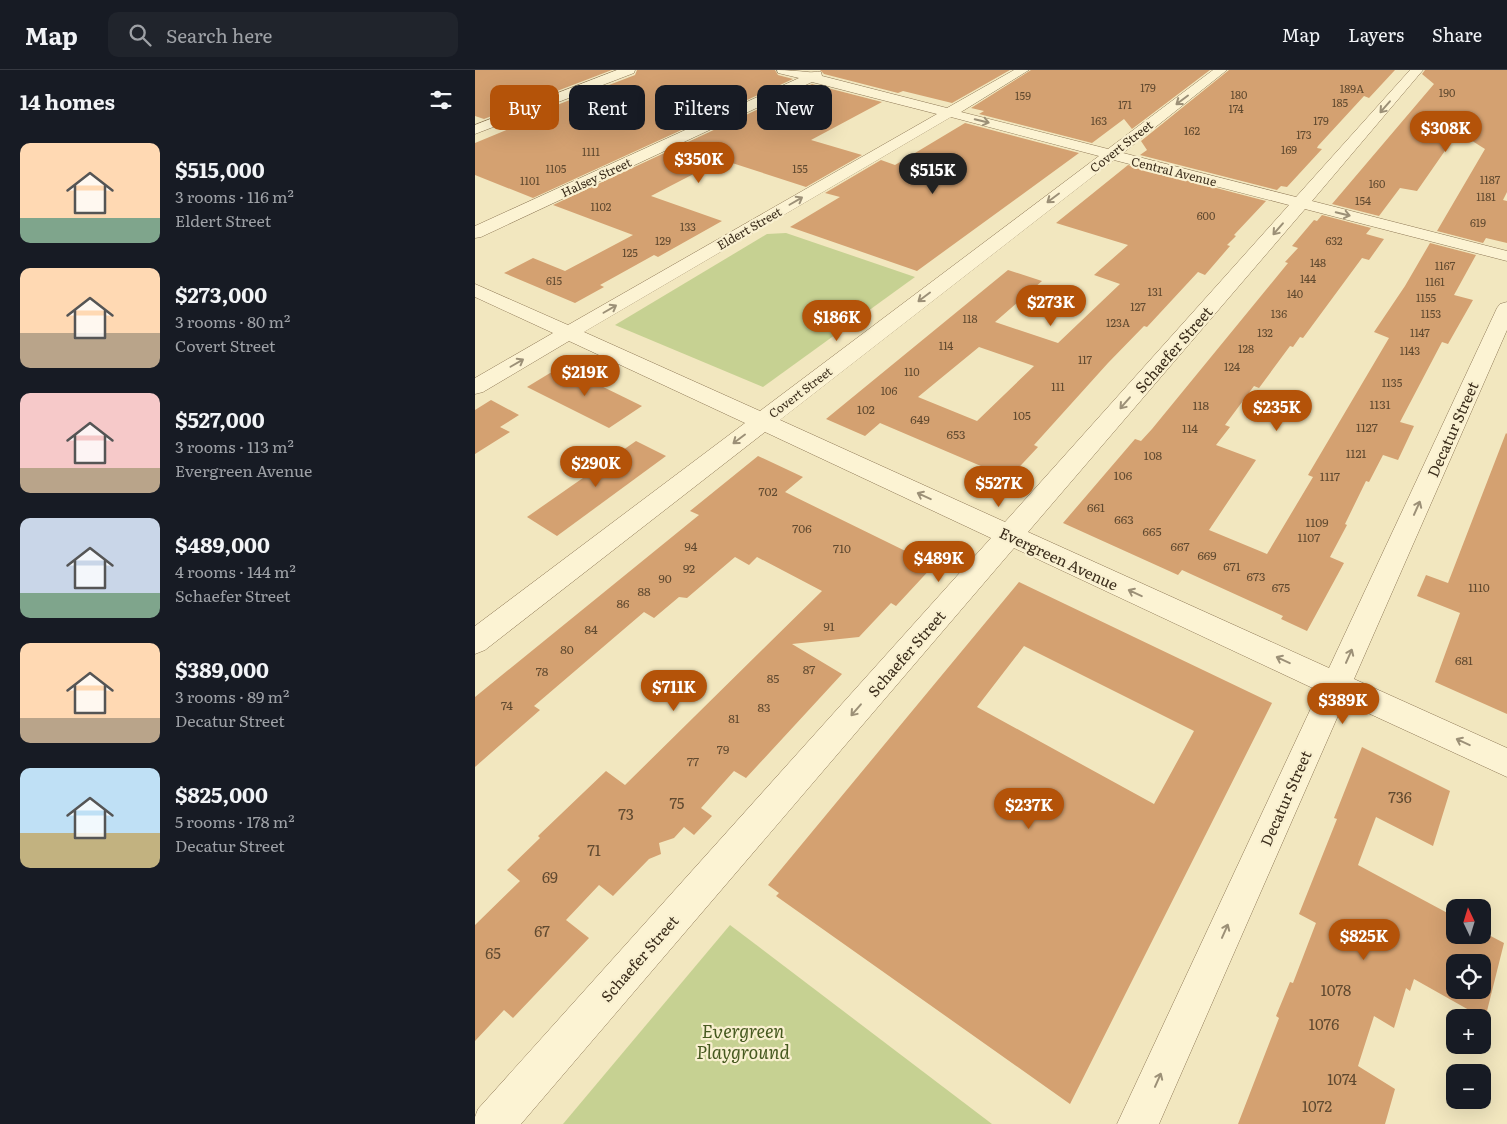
<!DOCTYPE html>
<html lang="en">
<head>
<meta charset="utf-8">
<style>
  :root { --surface:#171b24; --page:#20242c; --text:#f1f3f6; --muted:#9ea1a6; --line:#363941; --accent:#b45309 }
  body { margin:0; font-family:Literata,serif; background:var(--page); color:var(--text); height:100vh; display:flex; flex-direction:column; font-size:19px; white-space:nowrap }
  * { box-sizing:border-box; margin:0 }
  p { font-size:16px; color:var(--muted) }
  .icon { flex:none; width:28px; height:28px; fill:none; stroke:currentColor; stroke-width:2; stroke-linecap:round; stroke-linejoin:round }
  .map { position:relative; flex:1; overflow:hidden }
  .panel { display:flex; flex-direction:column; background:var(--surface); width:475px }
  .panel>* { flex:none }
  .top-card { position:absolute; left:15px; top:15px; width:475px; height:45px; display:flex; gap:10px }
  .needle { width:32px; rotate:356deg }
  .fabs { position:absolute; left:971px; top:829px; display:grid; gap:10px }
  .fabs a { display:grid; place-items:center; width:45px; height:45px; border-radius:10px; background:var(--surface); box-shadow:0 5px 20px #0002; font-size:25px }
  .price { position:absolute; translate:-50% -42px; padding:0 11px; border-radius:18px; background:var(--accent); color:#fff; font-size:16px; line-height:32px; filter:drop-shadow(0 1px 2px #0008) }
  .price::after { content:''; position:absolute; left:50%; top:30px; width:15px; height:11px; margin-left:-8px; background:inherit; clip-path:polygon(0 0,100% 0,50% 100%) }
  .price.selected { background:#222; color:#fff }
  ul { padding:0; list-style:none }
  li { display:flex; align-items:center; gap:15px; height:125px; padding:0 20px }
  li span { display:grid; place-items:center; flex:none; width:140px; height:100px; border-radius:10px; color:#555 }
  li>.icon { margin-inline-start:auto }
  span .icon { width:60px; height:60px; fill:#fffc; stroke-width:1 }
  li b { font-size:21px }
  h2 { display:flex; justify-content:space-between; align-items:center; height:60px; padding:0 20px; font-size:21px }
  .pill { padding:0 18px; border-radius:10px; background:var(--surface); box-shadow:0 5px 20px #0002; font-size:18px; line-height:45px }
  .pill.selected { background:var(--accent); color:#fff }
  header { display:flex; align-items:center; gap:30px; box-sizing:border-box; height:70px; padding:0 25px; background:var(--surface); border-bottom:1px solid var(--line) }
  header strong { font-size:24px }
  nav { display:flex; gap:28px; margin-inline-start:auto; font-size:18px }
  .search { width:350px; height:45px; background:var(--page); display:flex; align-items:center; gap:12px; box-sizing:border-box; padding:0 18px; border-radius:10px; color:var(--muted); font-size:19px }
  main { display:flex; flex:1; min-height:0 }
  .map>svg:first-child { display:block }
  .green { fill:#c6d192 }
  .building { fill:#d4a171; fill-rule:evenodd }
  .lines { fill:none; stroke-linecap:round; stroke-linejoin:round }
  .minor-casing { stroke:#8d7755; stroke-width:1 }
  .minor { fill:#fcf3d3; fill-rule:evenodd }
  .oneway { stroke:#9c9077 }
  .labels { text-anchor:middle; dominant-baseline:central; stroke-width:4.5; stroke-linejoin:round; paint-order:stroke }
  .far-number-label { font-size:11px; fill:#614a30 }
  .far-street-label { font-size:12px; fill:#3b2d1b; stroke:#f9f0d0 }
  .number-label { font-size:12px; fill:#614a30 }
  .street-label { font-size:15px; fill:#3b2d1b; stroke:#f9f0d0 }
  .near-number-label { font-size:15px; fill:#614a30 }
  .near-park-label { font-size:18px; font-style:italic; fill:#475a20; stroke:#f9f0d0 }
</style>
</head>
<body>
<header>
<strong>Map</strong>
<div class="search"><svg class="icon" aria-label="search" viewBox="0 0 24 24"><circle cx="10" cy="10" r="6"/><path d="M15 15l6 6"/></svg>Search here</div>
<nav><a>Map</a><a>Layers</a><a>Share</a></nav>
</header>
<main>
<section class="panel">
<h2>14 homes<svg class="icon" aria-label="filters" viewBox="0 0 24 24"><path d="M4 7h16M4 17h16"/><circle cx="9" cy="7" r="2"/><circle cx="15" cy="17" r="2"/></svg></h2>
<ul>
<li><span style="background:linear-gradient(#ffd9b3 75%,#7fa58c 0)"><svg class="icon" aria-label="home" viewBox="0 0 24 24"><path d="M3 11l9-7 9 7M6 9v11h12V9"/></svg></span><div><b>$515,000</b><p>3 rooms · 116 m²</p><p>Eldert Street</p></div></li>
<li><span style="background:linear-gradient(#ffd9b3 65%,#b9a48a 0)"><svg class="icon" aria-label="home" viewBox="0 0 24 24"><path d="M3 11l9-7 9 7M6 9v11h12V9"/></svg></span><div><b>$273,000</b><p>3 rooms · 80 m²</p><p>Covert Street</p></div></li>
<li><span style="background:linear-gradient(#f6c9c9 75%,#b9a48a 0)"><svg class="icon" aria-label="home" viewBox="0 0 24 24"><path d="M3 11l9-7 9 7M6 9v11h12V9"/></svg></span><div><b>$527,000</b><p>3 rooms · 113 m²</p><p>Evergreen Avenue</p></div></li>
<li><span style="background:linear-gradient(#c9d6e8 75%,#7fa58c 0)"><svg class="icon" aria-label="home" viewBox="0 0 24 24"><path d="M3 11l9-7 9 7M6 9v11h12V9"/></svg></span><div><b>$489,000</b><p>4 rooms · 144 m²</p><p>Schaefer Street</p></div></li>
<li><span style="background:linear-gradient(#ffd9b3 75%,#b9a48a 0)"><svg class="icon" aria-label="home" viewBox="0 0 24 24"><path d="M3 11l9-7 9 7M6 9v11h12V9"/></svg></span><div><b>$389,000</b><p>3 rooms · 89 m²</p><p>Decatur Street</p></div></li>
<li><span style="background:linear-gradient(#bfe0f5 65%,#c2b280 0)"><svg class="icon" aria-label="home" viewBox="0 0 24 24"><path d="M3 11l9-7 9 7M6 9v11h12V9"/></svg></span><div><b>$825,000</b><p>5 rooms · 178 m²</p><p>Decatur Street</p></div></li>
</ul>
</section>
<div class="map">
<svg width="1032" height="1054" viewBox="0 0 1032 1054">
  <rect width="100%" height="100%" fill="#f2e7bf"/>
  <!-- green -->
  <g class="green">
    <path d="M311,163L440,207L288,317L140,255L292,164Z"/>
    <path d="M255,855L517,1054H88Z"/>
  </g>
  <!-- building -->
  <g class="building">
    <path d="M0,0H137L9,49L0,46Z"/>
    <path d="M162,0H300L303,5L318,9L58,128L0,105V73L36,58L27,56L160,5Z"/>
    <path d="M345,0H535L477,33L428,21L423,23L349,4Z"/>
    <path d="M556,0H735L657,59L649,49L617,73L504,44L509,41L496,38Z"/>
    <path d="M754,0H920L894,28L889,26L843,76L842,78L847,79L812,117L806,116L802,120L665,85L672,80L666,71Z"/>
    <path d="M950,0H1032V122L1028,130L1032,131V173L1011,168L1008,173L962,161L1010,79L983,62L942,121L925,118L904,146L857,134L959,14L947,4Z"/>
    <path d="M337,14L407,32L336,70L387,85L331,117L254,92L241,98L234,96L176,126L247,151L183,187L179,185L125,215L129,217L100,233L29,203L58,188L90,201L158,165L78,135Z"/>
    <path d="M490,53L604,83L442,201L315,157L365,127L350,123L406,90L420,95Z"/>
    <path d="M653,95L791,131L759,165L761,166L752,175L755,176L730,205L723,202L672,257L669,256L633,293L559,375L563,377L534,408L405,353L390,366L351,349L533,200L567,211L520,252L583,273L645,214L619,205L653,175L581,153ZM504,277L559,296L502,351L443,327Z"/>
    <path d="M847,145L896,158L891,164L909,169L894,190L887,188L828,268L825,267L818,277L815,276L784,318L779,316L750,355L755,357L741,375L781,390L734,460L792,484L838,407L833,405L914,268L899,262L930,216L955,173L1001,185L979,225L998,230L973,274L967,272L925,352L939,356L923,390L908,385L894,412L891,411L870,454L872,455L855,487L869,493L832,561L806,549L808,546L707,500L703,505L588,453L660,369L666,371L677,359L813,193L810,192L823,178L817,176L839,150L842,151Z"/>
    <path d="M85,297L118,312L167,336L134,358L52,317Z"/>
    <path d="M16,330L44,345L25,357L35,362L0,384V340Z"/>
    <path d="M1031,363L1032,364V644L960,612L985,543L942,526L951,505L973,513Z"/>
    <path d="M161,371L191,386L82,466L52,447Z"/>
    <path d="M283,386L328,407L310,422L459,495L421,536L416,533L384,567L317,574L367,604L271,708L259,701L226,738L237,746L219,765L209,757L199,768L184,773L186,784L174,789L138,826L124,815L91,850L114,868L38,948L29,940L0,971V855L45,811L32,800L65,768L63,766L131,701L150,715L347,521L282,487L274,495L260,487L212,528L204,527L179,548L169,542L59,636L65,640L0,697V627L224,445L215,441Z"/>
    <path d="M544,512L797,633L595,1034L301,826L304,823L293,815ZM549,576L719,661L679,734L502,637Z"/>
    <path d="M887,677L975,721L958,776L901,747L883,795L980,847V865H1008V862L1029,873L1010,949L939,909L935,921L931,918L919,958L899,946L883,996L920,1019L910,1054H763L804,948L801,946L815,912L818,913L841,853L824,844L862,749L859,748ZM980,892H1008V920H980Z"/>
  </g>
  <g class="lines">
    <!-- minor casing -->
    <g class="minor-casing">
      <g id="minor">
        <path d="M142,0H160L159,3L0,64V55Z"/>
        <path d="M302,0C312,0 322,1 333,2C337,3 341,1 346,2L347,6L472,38L539,0H554L486,42L633,79L738,0H752L648,83L821,127L935,0H948L837,131L1032,181V191L830,139L553,462L854,598L1022,238L1025,234L1032,232V260L879,609L1032,678V707L869,632L684,1054H642L844,621L539,478L46,1054H0V1047L3,1039L516,468L290,362L10,580L0,584V556L270,353L94,271L8,322L0,324V308L78,263L0,227V214L93,255L462,44L337,12L6,167L0,168V156L324,8L303,3ZM476,47L624,86L285,341L109,262ZM639,90L814,135L530,452L305,350Z"/>
      </g>
    </g>
    <!-- minor -->
    <use href="#minor" class="minor"/>
  </g>
  <!-- one-way arrows -->
  <defs><path id="oneway-shaft" d="M-6 0H5M1.5-3L5.5 0L1.5 3" fill="none" stroke-width="1.6" stroke-linecap="round" stroke-linejoin="round" transform="scale(1.25)"/></defs>
  <g class="oneway">
    <use href="#oneway-shaft" transform="translate(707 30) rotate(143)"/>
    <use href="#oneway-shaft" transform="translate(910 37) rotate(131)"/>
    <use href="#oneway-shaft" transform="translate(507 51) rotate(14)"/>
    <use href="#oneway-shaft" transform="translate(578 128) rotate(143)"/>
    <use href="#oneway-shaft" transform="translate(321 131) rotate(-30)"/>
    <use href="#oneway-shaft" transform="translate(868 144) rotate(14)"/>
    <use href="#oneway-shaft" transform="translate(803 159) rotate(131)"/>
    <use href="#oneway-shaft" transform="translate(449 227) rotate(143)"/>
    <use href="#oneway-shaft" transform="translate(135 239) rotate(-30)"/>
    <use href="#oneway-shaft" transform="translate(42 293) rotate(-30)"/>
    <use href="#oneway-shaft" transform="translate(650 333) rotate(131)"/>
    <use href="#oneway-shaft" transform="translate(264 369) rotate(143)"/>
    <use href="#oneway-shaft" transform="translate(449 426) rotate(-155)"/>
    <use href="#oneway-shaft" transform="translate(942 438) rotate(-66)"/>
    <use href="#oneway-shaft" transform="translate(660 523) rotate(-155)"/>
    <use href="#oneway-shaft" transform="translate(874 586) rotate(-66)"/>
    <use href="#oneway-shaft" transform="translate(808 590) rotate(-155)"/>
    <use href="#oneway-shaft" transform="translate(381 640) rotate(131)"/>
    <use href="#oneway-shaft" transform="translate(988 672) rotate(-155)"/>
    <use href="#oneway-shaft" transform="translate(750 861) rotate(-66)"/>
    <use href="#oneway-shaft" transform="translate(683 1010) rotate(-66)"/>
  </g>
  <g class="labels">
    <!-- far-number labels -->
    <g class="far-number-label">
      <text x="673" y="17">179</text>
      <text x="877" y="18">189A</text>
      <text x="972" y="22">190</text>
      <text x="764" y="24">180</text>
      <text x="548" y="25">159</text>
      <text x="865" y="32">185</text>
      <text x="650" y="34">171</text>
      <text x="761" y="38">174</text>
      <text x="624" y="50">163</text>
      <text x="846" y="50">179</text>
      <text x="717" y="60">162</text>
      <text x="829" y="64">173</text>
      <text x="814" y="79">169</text>
      <text x="116" y="81">1111</text>
      <text x="81" y="98">1105</text>
      <text x="325" y="98">155</text>
      <text x="1015" y="109">1187</text>
      <text x="55" y="110">1101</text>
      <text x="902" y="113">160</text>
      <text x="1011" y="126">1181</text>
      <text x="888" y="130">154</text>
      <text x="126" y="136">1102</text>
      <text x="731" y="145">600</text>
      <text x="1003" y="152">619</text>
      <text x="213" y="156">133</text>
      <text x="188" y="170">129</text>
      <text x="859" y="170">632</text>
      <text x="155" y="182">125</text>
      <text x="843" y="192">148</text>
      <text x="970" y="195">1167</text>
      <text x="833" y="208">144</text>
      <text x="79" y="210">615</text>
      <text x="960" y="211">1161</text>
      <text x="680" y="221">131</text>
      <text x="820" y="223">140</text>
      <text x="951" y="227">1155</text>
      <text x="663" y="236">127</text>
      <text x="804" y="243">136</text>
      <text x="956" y="243">1153</text>
      <text x="495" y="248">118</text>
      <text x="643" y="252">123A</text>
      <text x="790" y="262">132</text>
      <text x="945" y="262">1147</text>
      <text x="471" y="275">114</text>
      <text x="771" y="278">128</text>
      <text x="935" y="280">1143</text>
      <text x="610" y="289">117</text>
      <text x="757" y="296">124</text>
      <text x="437" y="301">110</text>
      <text x="917" y="312">1135</text>
      <text x="583" y="316">111</text>
      <text x="414" y="320">106</text>
    </g>
    <!-- far-street labels -->
    <g class="far-street-label">
      <text transform="translate(646 76) rotate(-38)">Covert Street</text>
      <text transform="translate(699 101) rotate(14)">Central Avenue</text>
      <text transform="translate(121 107) rotate(-25)">Halsey Street</text>
      <text transform="translate(274 158) rotate(-30)">Eldert Street</text>
      <text transform="translate(325 322) rotate(-37)">Covert Street</text>
    </g>
    <!-- number labels -->
    <g class="number-label">
      <text x="905" y="334">1131</text>
      <text x="726" y="335">118</text>
      <text x="391" y="339">102</text>
      <text x="547" y="345">105</text>
      <text x="445" y="349">649</text>
      <text x="892" y="357">1127</text>
      <text x="715" y="358">114</text>
      <text x="481" y="364">653</text>
      <text x="881" y="383">1121</text>
      <text x="678" y="385">108</text>
      <text x="648" y="405">106</text>
      <text x="855" y="406">1117</text>
      <text x="293" y="421">702</text>
      <text x="621" y="437">661</text>
      <text x="649" y="449">663</text>
      <text x="842" y="452">1109</text>
      <text x="327" y="458">706</text>
      <text x="677" y="461">665</text>
      <text x="834" y="467">1107</text>
      <text x="216" y="476">94</text>
      <text x="705" y="476">667</text>
      <text x="367" y="478">710</text>
      <text x="732" y="485">669</text>
      <text x="757" y="496">671</text>
      <text x="214" y="498">92</text>
      <text x="781" y="506">673</text>
      <text x="190" y="508">90</text>
      <text x="806" y="517">675</text>
      <text x="1004" y="517">1110</text>
      <text x="169" y="521">88</text>
      <text x="148" y="533">86</text>
      <text x="354" y="556">91</text>
      <text x="116" y="559">84</text>
      <text x="92" y="579">80</text>
      <text x="989" y="590">681</text>
      <text x="334" y="599">87</text>
      <text x="67" y="601">78</text>
      <text x="298" y="608">85</text>
      <text x="32" y="635">74</text>
      <text x="289" y="637">83</text>
      <text x="259" y="648">81</text>
      <text x="248" y="679">79</text>
      <text x="218" y="691">77</text>
    </g>
    <!-- street labels -->
    <g class="street-label">
      <text transform="translate(698 279) rotate(-49)">Schaefer Street</text>
      <text transform="translate(977 359) rotate(-66)">Decatur Street</text>
      <text transform="translate(584 488) rotate(25)">Evergreen Avenue</text>
      <text transform="translate(431 583) rotate(-49)">Schaefer Street</text>
      <text transform="translate(810 728) rotate(-66)">Decatur Street</text>
      <text transform="translate(164 888) rotate(-49)">Schaefer Street</text>
    </g>
    <!-- near-number labels -->
    <g class="near-number-label">
      <text x="925" y="726">736</text>
      <text x="202" y="732">75</text>
      <text x="151" y="743">73</text>
      <text x="119" y="779">71</text>
      <text x="75" y="806">69</text>
      <text x="67" y="860">67</text>
      <text x="18" y="882">65</text>
      <text x="861" y="919">1078</text>
      <text x="849" y="953">1076</text>
      <text x="867" y="1008">1074</text>
      <text x="842" y="1035">1072</text>
    </g>
    <!-- near-park labels -->
    <g class="near-park-label">
      <text x="268" y="960">Evergreen<tspan x="268" dy="21">Playground</tspan></text>
    </g>
  </g>
</svg>
<div class="fabs">
<a><svg class="needle" viewBox="-14 -14 28 28"><path d="M0-13l5 13h-10z" fill="#e53935"/><path d="M0 13l5-13h-10z" fill="#9ea1a6"/></svg></a>
<a><svg class="icon" aria-label="locate" viewBox="0 0 24 24"><circle cx="12" cy="12" r="6"/><path d="M12 2v4M12 18v4M2 12h4M18 12h4"/></svg></a>
<a>+</a>
<a>−</a>
</div>
<b class="price" style="left:971px;top:83px">$308K</b>
<b class="price" style="left:224px;top:114px">$350K</b>
<b class="price selected" style="left:458px;top:125px">$515K</b>
<b class="price" style="left:576px;top:257px">$273K</b>
<b class="price" style="left:362px;top:272px">$186K</b>
<b class="price" style="left:110px;top:327px">$219K</b>
<b class="price" style="left:802px;top:362px">$235K</b>
<b class="price" style="left:121px;top:418px">$290K</b>
<b class="price" style="left:524px;top:438px">$527K</b>
<b class="price" style="left:464px;top:513px">$489K</b>
<b class="price" style="left:199px;top:642px">$711K</b>
<b class="price" style="left:868px;top:655px">$389K</b>
<b class="price" style="left:554px;top:760px">$237K</b>
<b class="price" style="left:889px;top:891px">$825K</b>
<div class="top-card">
<a class="pill selected">Buy</a>
<a class="pill">Rent</a>
<a class="pill">Filters</a>
<a class="pill">New</a>
</div>
</div>
</main>
</body>
</html>
